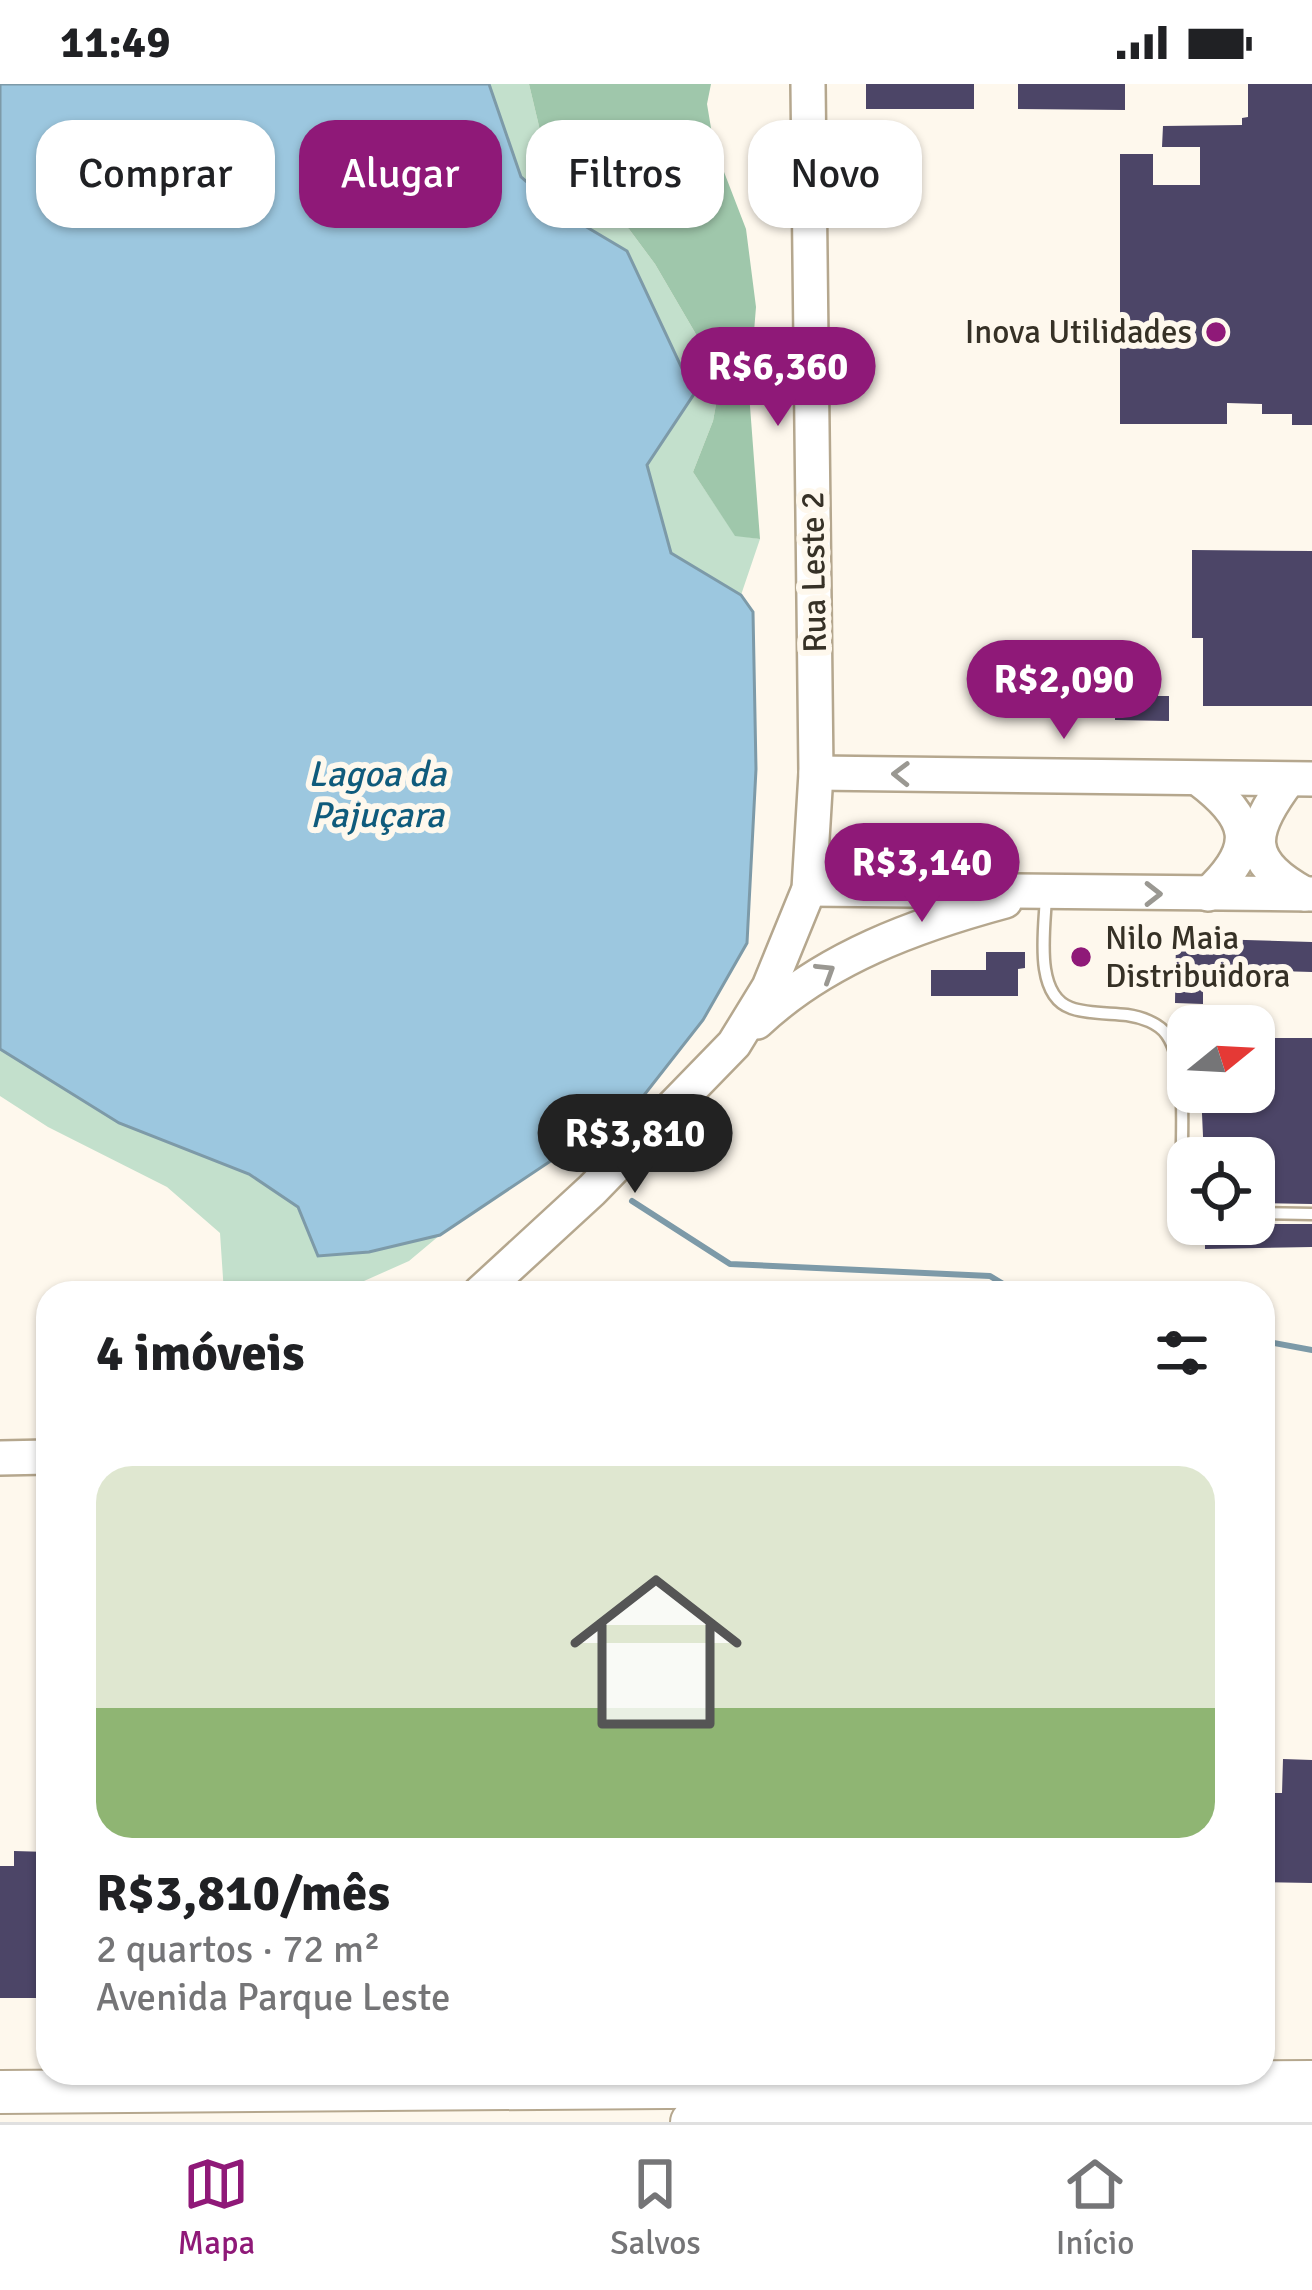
<!DOCTYPE html>
<html lang="pt">
<head>
<meta charset="utf-8">
<style>
  :root { --surface:#fff; --page:#f6f6f6; --text:#202124; --muted:#757577; --line:#e0e0e0; --accent:#8f1978 }
  body { margin:0; font-family:Signika,sans-serif; background:var(--page); color:var(--text); height:100vh; display:flex; flex-direction:column; font-size:45px; white-space:nowrap }
  * { box-sizing:border-box; margin:0 }
  p { font-size:39px; color:var(--muted) }
  .icon { flex:none; width:66px; height:66px; fill:none; stroke:currentColor; stroke-width:2; stroke-linecap:round; stroke-linejoin:round }
  .map { position:relative; flex:1; overflow:hidden }
  .details { position:absolute; left:36px; top:1197px; width:1239px; height:804px; display:flex; flex-direction:column; background:var(--surface); border-radius:36px; box-shadow:0 3px 9px #0004 }
  .details>* { flex:none }
  .banner { position:absolute; left:36px; top:36px; width:1242px; height:108px; display:flex; gap:24px }
  .needle { width:78px; rotate:72deg }
  .buttons { position:absolute; left:1167px; top:921px; display:grid; gap:24px }
  .buttons a { display:grid; place-items:center; width:108px; height:108px; border-radius:24px; background:var(--surface); box-shadow:0 3px 9px #0004; font-size:60px }
  .price { position:absolute; translate:-50% -102px; padding:0 27px; border-radius:42px; background:var(--accent); color:#fff; font-size:39px; line-height:78px; filter:drop-shadow(0 3px 6px #0008) }
  .price::after { content:''; position:absolute; left:50%; top:72px; width:36px; height:27px; margin-left:-18px; background:inherit; clip-path:polygon(0 0,100% 0,50% 100%) }
  .price.current { background:#222; color:#fff }
  ul { padding:0; list-style:none }
  li { display:grid; align-content:center; gap:24px; height:636px; padding:0 60px }
  li span { display:grid; place-items:center; height:372px; border-radius:36px; color:#555 }
  li>.icon { margin-inline-start:auto }
  span .icon { width:216px; height:216px; fill:#fffc; stroke-width:1 }
  li b { font-size:51px }
  h2 { display:flex; justify-content:space-between; align-items:center; height:144px; padding:0 60px; font-size:51px }
  .chip { padding:0 42px; border-radius:36px; background:var(--surface); box-shadow:0 3px 9px #0004; font-size:42px; line-height:108px }
  .chip.current { background:var(--accent); color:#fff }
  .status { display:flex; justify-content:space-between; align-items:center; height:84px; padding:0 60px; background:var(--surface); direction:ltr }
  .status svg { height:33px; fill:currentColor }
  .menu { display:flex; justify-content:space-around; align-items:center; height:168px; border-top:3px solid var(--line); background:var(--surface); font-size:33px; color:var(--muted) }
  .menu a { display:grid; justify-items:center; gap:6px }
  .menu .current { color:var(--accent) }
  .map>svg:first-child { display:block }
  .green { fill:#c3e0cc }
  .forest { fill:#9fc7ab }
  .water { fill:#9cc7df; stroke:#7d9aa8; stroke-width:3 }
  .lines { fill:none; stroke-linecap:round; stroke-linejoin:round }
  .stream { stroke:#7d9aa8; stroke-width:6 }
  .building { fill:#4c4567 }
  .lane-casing { stroke:#b5a78e; stroke-width:15 }
  .secondary-casing { stroke:#b5a78e; stroke-width:38 }
  .highway-casing { stroke:#b5a78e; stroke-width:46 }
  .lane { stroke:#fff; stroke-width:10 }
  .secondary { stroke:#fff; stroke-width:33 }
  .highway { stroke:#fff; stroke-width:42 }
  .oneway { stroke:#9a9892 }
  .poi-dot { fill:#8f1978; stroke:#fef8ed; stroke-width:4.5 }
  .labels { text-anchor:middle; dominant-baseline:central; stroke-width:12; stroke-linejoin:round; paint-order:stroke }
  .poi-label { font-size:33px; fill:#363126; stroke:#fef8ed; text-anchor:end }
  .street-label { font-size:33px; fill:#363126; stroke:#fef8ed }
  .water-label { font-size:36px; font-style:italic; fill:#0f5b7c; stroke:#fef8ed }
</style>
</head>
<body>
<div class="status"><b>11:49</b><svg viewBox="0 0 49 12"><path d="M0 12V9h3v3zM5 12V6h3v6zM10 12V3h3v9zM15 12V0h3v12zM26 1h20v11H26zM47 4h2v5h-2z"/></svg></div>
<div class="map">
<svg width="1312" height="2038" viewBox="0 0 1312 2038">
  <rect width="100%" height="100%" fill="#fef8ed"/>
  <!-- green -->
  <g class="green">
    <path d="M489,0H529L543,59L572,100L629,145L655,180L721,293L713,337L693,388L735,451L760,455L741,511L670,470L647,381L694,310L627,168L563,129L521,93Z"/>
    <path d="M0,965L119,1039L249,1090L369,1168L440,1151L409,1177L337,1209H224L220,1149L167,1103L48,1043L0,1012Z"/>
  </g>
  <!-- forest -->
  <path class="forest" d="M529,0H711L707,20L714,62L746,145L756,223L749,309L760,455L735,452L693,388L713,337L721,293L655,180L629,145L572,100L543,59Z"/>
  <!-- water -->
  <path class="water" d="M0,0H489L521,93L563,129L627,167L694,310L647,381L671,469L741,511L753,528L756,685L747,859L703,936L623,1038L573,1062L440,1151L369,1168L318,1172L298,1123L249,1090L119,1039L0,965Z"/>
  <g class="lines">
    <!-- stream -->
    <g class="stream">
      <path d="M632,1117L730,1180L990,1192L1018,1209"/>
      <path d="M1263,1257L1312,1266"/>
    </g>
  </g>
  <!-- building -->
  <g class="building">
    <rect x="866" y="0" width="108" height="25"/>
    <path d="M1018,0H1125V26L1018,25Z"/>
    <path d="M1248,0H1312V341H1292V330H1262V320L1227,319V340H1120V70H1153V101H1200V63H1162L1163,42L1242,41V34L1248,33Z"/>
    <path d="M1192,466L1312,467V622H1203V554H1192Z"/>
    <path d="M1115,590L1158,591V612H1169V637L1115,636Z"/>
    <path d="M1176,854L1312,858V888L1203,885V920L1175,919Z"/>
    <path d="M986,868H1025V884L1018,885V912H931V886H986Z"/>
    <path d="M1254,954H1312V1120L1254,1119V1074H1204L1201,1008H1254Z"/>
    <path d="M1254,1140H1312V1163L1205,1165V1141Z"/>
    <path d="M1283,1675L1312,1676V1799L1263,1798V1709H1282Z"/>
    <path d="M14,1767L48,1768V1914H0V1782H14Z"/>
  </g>
  <g class="lines">
    <!-- lane casing -->
    <g class="lane-casing">
      <g id="lane">
        <path d="M1046,812C1045,843 1033,911 1071,924C1087,930 1110,929 1127,931C1141,933 1159,939 1167,951C1190,984 1180,1069 1181,1109L1188,1120"/>
        <path d="M1254,1129L1312,1130"/>
      </g>
    </g>
    <!-- secondary casing -->
    <g class="secondary-casing">
      <g id="secondary">
        <path d="M816,689L1312,695"/>
        <path d="M1199,695C1252,735 1258,763 1208,810"/>
        <path d="M1288,696C1249,748 1243,776 1305,810"/>
        <path d="M809,805L1312,810"/>
        <path d="M757,938C825,874 916,841 1005,817"/>
        <path d="M480,1209L592,1106L734,960L769,903L809,805L816,689L808,0"/>
        <path d="M0,1374L48,1373"/>
      </g>
    </g>
    <!-- highway casing -->
    <g class="highway-casing">
      <g id="highway">
        <path d="M0,2008L1312,1998"/>
        <path d="M692,2038L820,2033L1312,2035"/>
      </g>
    </g>
    <!-- lane -->
    <use href="#lane" class="lane"/>
    <!-- secondary -->
    <use href="#secondary" class="secondary"/>
    <!-- highway -->
    <use href="#highway" class="highway"/>
  </g>
  <!-- one-way arrows -->
  <defs><path id="oneway-chevron" d="M-2-3.5L2.5 0L-2 3.5" fill="none" stroke-width="1.6" stroke-linecap="round" stroke-linejoin="round" transform="scale(3)"/></defs>
  <g class="oneway">
    <use href="#oneway-chevron" transform="translate(901 690) rotate(-179)"/>
    <use href="#oneway-chevron" transform="translate(1153 810)"/>
    <use href="#oneway-chevron" transform="translate(826 888) rotate(-32)"/>
  </g>
  <!-- markers -->
  <g class="poi-dot">
    <circle cx="1216" cy="248" r="12"/>
    <circle cx="1081" cy="873" r="12"/>
  </g>
  <g class="labels">
    <!-- poi labels -->
    <g class="poi-label">
      <text x="1192" y="248">Inova Utilidades</text>
      <text x="1105" y="854" text-anchor="start">Nilo Maia<tspan x="1105" dy="38">Distribuidora</tspan></text>
    </g>
    <!-- street labels -->
    <g class="street-label">
      <text transform="translate(814 488) rotate(-91)">Rua Leste 2</text>
    </g>
    <!-- water labels -->
    <g class="water-label">
      <text x="377" y="690">Lagoa da<tspan x="377" dy="41">Pajuçara</tspan></text>
    </g>
  </g>
</svg>
<div class="buttons">
<a><svg class="needle" viewBox="-14 -14 28 28"><path d="M0-13l5 13h-10z" fill="#e53935"/><path d="M0 13l5-13h-10z" fill="#757577"/></svg></a>
<a><svg class="icon" aria-label="locate" viewBox="0 0 24 24"><circle cx="12" cy="12" r="6"/><path d="M12 2v4M12 18v4M2 12h4M18 12h4"/></svg></a>
</div>
<b class="price" style="left:778px;top:345px">R$6,360</b>
<b class="price" style="left:1064px;top:658px">R$2,090</b>
<b class="price" style="left:922px;top:841px">R$3,140</b>
<b class="price current" style="left:635px;top:1112px">R$3,810</b>
<div class="banner">
<a class="chip">Comprar</a>
<a class="chip current">Alugar</a>
<a class="chip">Filtros</a>
<a class="chip">Novo</a>
</div>
<section class="details">
<h2>4 imóveis<svg class="icon" aria-label="filters" viewBox="0 0 24 24"><path d="M4 7h16M4 17h16"/><circle cx="9" cy="7" r="2"/><circle cx="15" cy="17" r="2"/></svg></h2>
<ul>
<li><span style="background:linear-gradient(#dfe7d0 65%,#8fb573 0)"><svg class="icon" aria-label="home" viewBox="0 0 24 24"><path d="M3 11l9-7 9 7M6 9v11h12V9"/></svg></span><div><b>R$3,810/mês</b><p>2 quartos · 72 m²</p><p>Avenida Parque Leste</p></div></li>
</ul>
</section>
</div>
<nav class="menu">
<a class="current"><svg class="icon" aria-label="map" viewBox="0 0 24 24"><path d="M3 6l6-2 6 2 6-2v14l-6 2-6-2-6 2zM9 4v14M15 6v14"/></svg>Mapa</a>
<a><svg class="icon" aria-label="saved" viewBox="0 0 24 24"><path d="M7 4h10v16l-5-4-5 4z"/></svg>Salvos</a>
<a><svg class="icon" aria-label="home" viewBox="0 0 24 24"><path d="M3 11l9-7 9 7M6 9v11h12V9"/></svg>Início</a>
</nav>
</body>
</html>
